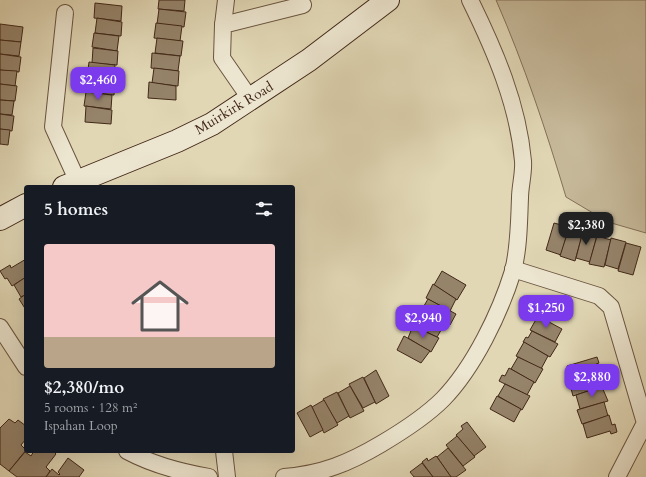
<!DOCTYPE html>
<html lang="en">
<head>
<meta charset="utf-8">
<style>
  :root { --surface:#171b24; --page:#242831; --text:#f1f3f6; --muted:#9ea1a6; --line:#363941; --accent:#7c3aed }
  body { margin:0; font-family:Cardo,serif; background:var(--page); color:var(--text); height:100vh; display:flex; flex-direction:column; font-size:15px; white-space:nowrap }
  * { box-sizing:border-box; margin:0 }
  p { font-size:13px; color:var(--muted) }
  .icon { flex:none; width:22px; height:22px; fill:none; stroke:currentColor; stroke-width:2; stroke-linecap:round; stroke-linejoin:round }
  .map { position:relative; flex:1; overflow:hidden }
  .drawer { position:absolute; left:24px; top:185px; width:271px; height:268px; display:flex; flex-direction:column; background:var(--surface); border-radius:4px; box-shadow:0 4px 16px #0002 }
  .drawer>* { flex:none }
  .price { position:absolute; translate:-50% -34px; padding:0 9px; border-radius:8px; background:var(--accent); color:#fff; font-size:13px; line-height:26px; filter:drop-shadow(0 1px 2px #0008) }
  .price::after { content:''; position:absolute; left:50%; top:24px; width:12px; height:9px; margin-left:-6px; background:inherit; clip-path:polygon(0 0,100% 0,50% 100%) }
  .price.on { background:#222; color:#fff }
  ul { padding:0; list-style:none }
  li { display:grid; align-content:center; gap:8px; height:212px; padding:0 20px }
  li+li { border-top:1px solid var(--line) }
  li span { display:grid; place-items:center; height:124px; border-radius:4px; color:#555 }
  li>.icon { margin-inline-start:auto }
  span .icon { width:72px; height:72px; fill:#fffc; stroke-width:1 }
  li b { font-size:17px }
  h2 { display:flex; justify-content:space-between; align-items:center; height:48px; padding:0 20px; font-size:17px }
  .map>svg:first-child { display:block }
  .green { fill:#c6b99a; stroke:#847059 }
  .building { fill:#95836a; stroke:#422818 }
  .lines { fill:none; stroke-linecap:round; stroke-linejoin:round }
  .minor-casing { stroke:#6a543f; stroke-width:18 }
  .secondary-casing { stroke:#422818; stroke-width:24 }
  .minor { stroke:#ece5cf; stroke-width:16 }
  .secondary { stroke:#ece5cf; stroke-width:22 }
  .labels { text-anchor:middle; dominant-baseline:central; stroke-width:3; stroke-linejoin:round; paint-order:stroke }
  .street-label { font-size:14px; fill:#422818; stroke:#ece5cf }
</style>
</head>
<body>
<div class="map">
<svg width="646" height="477" viewBox="0 0 646 477">
  <rect width="100%" height="100%" fill="#e1d7b5"/>
  <filter id="stains"><feTurbulence type="fractalNoise" baseFrequency=".005" numOctaves="4"/><feColorMatrix values="0 0 0 0 .2 0 0 0 0 .09 0 0 0 0 .02 0 0 0 .5 -.17"/></filter>
  <radialGradient id="worn" r=".72"><stop offset=".6" stop-color="#630" stop-opacity="0"/><stop offset="1" stop-color="#630" stop-opacity=".3"/></radialGradient>
  <!-- green -->
  <path class="green" d="M496,0H646V233L608,222L566,197C546,130 524,64 496,0Z"/>
  <!-- building -->
  <g class="building">
    <path d="M159,0H185L184,11L158,9Z"/>
    <path d="M95,3L122,6L121,21L94,18Z"/>
    <path d="M159,9L186,12L184,27L157,24Z"/>
    <path d="M97,18L122,22L121,36L95,33Z"/>
    <path d="M156,23L182,26L180,41L154,38Z"/>
    <path d="M0,24L23,27L21,42L0,40Z"/>
    <path d="M94,33L119,36L117,51L92,47Z"/>
    <path d="M157,38L183,41L181,56L155,53Z"/>
    <path d="M0,40L21,42L19,56L0,54Z"/>
    <path d="M93,48L118,51L117,65L92,63Z"/>
    <path d="M152,53L180,56L178,71L151,68Z"/>
    <path d="M0,54L21,57L19,72L0,70Z"/>
    <path d="M89,62L115,65L114,80L87,77Z"/>
    <path d="M154,68L179,71L178,86L152,83Z"/>
    <path d="M0,70L17,71L15,86L0,84Z"/>
    <path d="M90,77L115,80L114,95L88,92Z"/>
    <path d="M149,82L176,86V100L148,98Z"/>
    <path d="M0,84L17,86L15,101L0,100Z"/>
    <path d="M86,92L112,95L111,109L84,106Z"/>
    <path d="M0,100L14,101L12,115L0,114Z"/>
    <path d="M86,106L112,110L111,124L85,122Z"/>
    <path d="M0,114L14,116L12,131L0,129Z"/>
    <path d="M0,129L10,130L8,145L0,144Z"/>
    <path d="M554,223L569,227L561,255L546,250Z"/>
    <path d="M569,228L583,232L575,261L560,256Z"/>
    <path d="M583,231L597,235L590,262L576,258Z"/>
    <path d="M597,236L611,240L604,267L589,264Z"/>
    <path d="M611,238L626,242L618,269L605,265Z"/>
    <path d="M626,243L641,247L633,275L618,271Z"/>
    <path d="M26,259V277L12,286L7,278L5,279L0,271L10,265L11,268Z"/>
    <path d="M442,271L466,285L457,300L434,285Z"/>
    <path d="M26,277V294L21,297L14,285Z"/>
    <path d="M433,284L456,299L450,311L426,298Z"/>
    <path d="M26,294V310L19,299Z"/>
    <path d="M428,299L456,314L450,325L447,323L446,326L421,311Z"/>
    <path d="M420,311L444,325L437,337L412,325Z"/>
    <path d="M538,316L562,329L555,342L530,330Z"/>
    <path d="M413,326L439,338L431,352L408,338Z"/>
    <path d="M532,331L558,344L550,357L523,342L526,337L528,338Z"/>
    <path d="M404,336L430,351L421,363L397,350Z"/>
    <path d="M524,342L548,356L541,369L516,356Z"/>
    <path d="M518,357L543,369L535,383L511,369Z"/>
    <path d="M597,357L599,363L596,364L599,373L571,380L567,366Z"/>
    <path d="M509,368L534,382L527,395L499,381L502,375L505,376Z"/>
    <path d="M376,370L389,396L376,404L364,378Z"/>
    <path d="M596,374L600,387L573,396L569,381Z"/>
    <path d="M363,377L375,402L363,408L349,384Z"/>
    <path d="M505,384L530,396L522,410L498,396Z"/>
    <path d="M350,386L364,411L350,418L338,393Z"/>
    <path d="M600,387H602L608,401L580,409L576,395Z"/>
    <path d="M337,392L349,416L337,423L323,399Z"/>
    <path d="M497,396L521,409L514,422L490,409Z"/>
    <path d="M324,400L338,425L324,433L312,407Z"/>
    <path d="M604,402L608,416L582,424L577,410Z"/>
    <path d="M311,405L323,430L310,437L297,413Z"/>
    <path d="M609,415L612,425L615,424L617,432L611,434L610,431L587,438L583,424Z"/>
    <path d="M9,419L15,423L18,420L26,426V439L21,445L26,450L9,471L0,464V428Z"/>
    <path d="M467,422L486,447L474,456L456,435L463,429L461,426Z"/>
    <path d="M457,436L475,457L463,466L446,445Z"/>
    <path d="M448,448L466,470L456,477H451L437,457Z"/>
    <path d="M34,451H53L56,454L46,467L50,471L46,477H17L9,471L25,452L31,456Z"/>
    <path d="M436,456L437,457L451,477H433L422,462L427,458L428,461Z"/>
    <path d="M68,458L84,470L79,477H46L52,469L59,475L60,474L58,472Z"/>
    <path d="M422,463L433,477H414L410,472Z"/>
  </g>
  <g class="lines">
    <!-- minor casing -->
    <g class="minor-casing">
      <g id="minor">
        <path d="M65,13L53,127L78,182"/>
        <path d="M223,25L226,0"/>
        <path d="M251,100L222,58L223,25L303,5"/>
        <path d="M513,269L599,296L611,307L645,423L617,477"/>
        <path d="M0,327L26,367"/>
        <path d="M127,451C153,465 180,472 209,477"/>
        <path d="M224,451L227,477"/>
        <path d="M284,477C322,474 349,463 381,444C403,431 425,417 443,399C474,367 500,313 513,271C519,248 519,221 520,198C520,186 524,173 523,161C518,104 495,51 470,0"/>
      </g>
    </g>
    <!-- secondary casing -->
    <g class="secondary-casing">
      <g id="secondary">
        <path d="M64,187L177,141L212,124L309,60L388,0"/>
        <path d="M0,219L26,205"/>
      </g>
    </g>
    <!-- minor -->
    <use href="#minor" class="minor"/>
    <!-- secondary -->
    <use href="#secondary" class="secondary"/>
  </g>
  <g class="labels">
    <!-- street labels -->
    <g class="street-label">
      <text transform="translate(234 108) rotate(-31)">Muirkirk Road</text>
    </g>
  </g>
  <rect width="100%" height="100%" filter="url(#stains)"/>
  <rect width="100%" height="100%" fill="url(#worn)"/>
</svg>
<b class="price" style="left:98px;top:101px">$2,460</b>
<b class="price on" style="left:586px;top:246px">$2,380</b>
<b class="price" style="left:546px;top:329px">$1,250</b>
<b class="price" style="left:423px;top:339px">$2,940</b>
<b class="price" style="left:592px;top:398px">$2,880</b>
<section class="drawer">
<h2>5 homes<svg class="icon" aria-label="filters" viewBox="0 0 24 24"><path d="M4 7h16M4 17h16"/><circle cx="9" cy="7" r="2"/><circle cx="15" cy="17" r="2"/></svg></h2>
<ul>
<li><span style="background:linear-gradient(#f6c9c9 75%,#b9a48a 0)"><svg class="icon" aria-label="home" viewBox="0 0 24 24"><path d="M3 11l9-7 9 7M6 9v11h12V9"/></svg></span><div><b>$2,380/mo</b><p>5 rooms · 128 m²</p><p>Ispahan Loop</p></div></li>
</ul>
</section>
</div>
</body>
</html>
